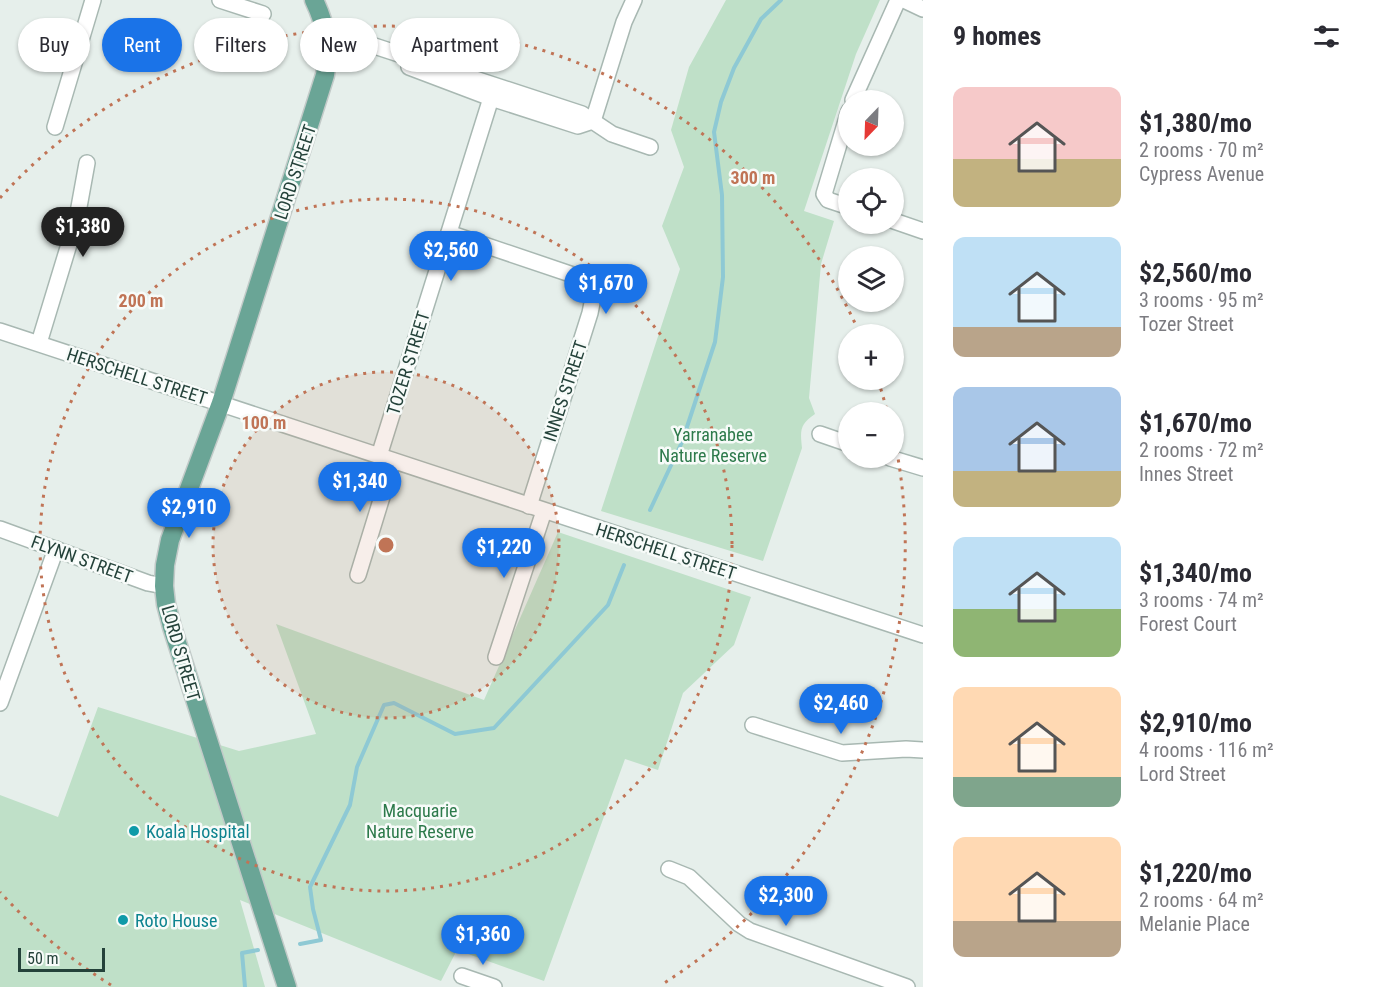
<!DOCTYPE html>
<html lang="en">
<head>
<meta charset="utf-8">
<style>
  :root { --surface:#fff; --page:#f7f7f7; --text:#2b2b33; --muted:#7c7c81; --accent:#1a73e8 }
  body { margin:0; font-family:"Roboto Condensed",sans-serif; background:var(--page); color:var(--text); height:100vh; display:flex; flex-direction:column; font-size:22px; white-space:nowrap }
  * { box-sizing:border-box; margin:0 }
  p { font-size:20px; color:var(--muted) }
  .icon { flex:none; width:33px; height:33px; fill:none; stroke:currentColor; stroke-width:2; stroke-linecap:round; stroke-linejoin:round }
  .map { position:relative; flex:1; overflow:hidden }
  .side { display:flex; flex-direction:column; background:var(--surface); width:450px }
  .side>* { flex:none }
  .guide { position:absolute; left:18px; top:18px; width:570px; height:54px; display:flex; gap:12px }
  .needle { width:39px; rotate:203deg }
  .buttons { position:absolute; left:838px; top:90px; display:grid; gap:12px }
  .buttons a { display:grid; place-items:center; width:66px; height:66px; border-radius:50%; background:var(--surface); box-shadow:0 2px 4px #0004; font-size:30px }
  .scale { position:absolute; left:18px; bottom:15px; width:87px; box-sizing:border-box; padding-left:6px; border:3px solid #24423a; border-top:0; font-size:16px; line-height:21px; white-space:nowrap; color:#24423a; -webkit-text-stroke:4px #f7fbf9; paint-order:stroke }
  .price { position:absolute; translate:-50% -51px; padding:0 14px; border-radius:21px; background:var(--accent); color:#fff; font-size:20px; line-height:39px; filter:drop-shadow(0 2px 3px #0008) }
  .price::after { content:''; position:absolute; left:50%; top:36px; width:18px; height:14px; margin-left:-9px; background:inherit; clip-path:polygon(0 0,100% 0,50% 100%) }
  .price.current { background:#222; color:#fff }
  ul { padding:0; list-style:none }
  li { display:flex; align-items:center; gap:18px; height:150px; padding:0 30px }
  li span { display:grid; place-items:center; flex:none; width:168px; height:120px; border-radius:12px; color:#555 }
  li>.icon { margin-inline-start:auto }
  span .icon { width:72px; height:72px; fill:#fffc; stroke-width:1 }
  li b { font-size:26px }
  h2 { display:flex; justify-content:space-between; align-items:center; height:72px; padding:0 30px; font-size:26px }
  .chip { padding:0 21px; border-radius:27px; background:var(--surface); box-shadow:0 2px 4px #0004; font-size:21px; line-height:54px }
  .chip.current { background:var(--accent); color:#fff }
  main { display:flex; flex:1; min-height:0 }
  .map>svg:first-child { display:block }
  .green { fill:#bfe0c8 }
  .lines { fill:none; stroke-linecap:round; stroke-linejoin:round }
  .stream { stroke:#8ec9d4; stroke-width:4 }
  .minor-casing { stroke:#a8b8b2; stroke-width:18 }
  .major-casing { stroke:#c2cac8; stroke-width:21 }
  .minor { stroke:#fff; stroke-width:15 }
  .major { stroke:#6aa596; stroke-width:18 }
  .ring { fill:none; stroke:#c07456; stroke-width:3; stroke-dasharray:3 6 }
  .culture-dot { fill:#0f9aa8; stroke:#f7fbf9; stroke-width:2 }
  .labels { text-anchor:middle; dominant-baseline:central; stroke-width:5; stroke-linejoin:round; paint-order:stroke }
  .street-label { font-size:18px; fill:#24423a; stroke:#f7fbf9 }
  .park-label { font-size:18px; fill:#2d7a4b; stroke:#f7fbf9 }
  .culture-label { font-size:18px; fill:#0d838f; stroke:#f7fbf9; text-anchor:start }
  .centre { fill:#c07456; stroke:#f7fbf9; stroke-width:3 }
  .ring-label { font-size:18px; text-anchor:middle; font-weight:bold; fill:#c07456; stroke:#f7fbf9; stroke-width:5; stroke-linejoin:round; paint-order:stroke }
</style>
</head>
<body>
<main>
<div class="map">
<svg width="923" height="987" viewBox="0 0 923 987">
  <rect width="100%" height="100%" fill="#e6efeb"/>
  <!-- green -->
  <g class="green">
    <path d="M726,0H880L856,54L804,211L834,221L821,264L809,398L815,414C800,424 800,430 802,448L763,561L601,511L680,269L662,226L684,167L671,130L689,67Z"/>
    <path d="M558,532L751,597L734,645L683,693L658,770L625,759L544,981L457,950L441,981L240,900L265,987H0V795L58,817L98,707L239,751L316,734L276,624L484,700Z"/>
  </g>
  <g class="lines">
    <!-- stream -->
    <g class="stream">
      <path d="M650,510L682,442L715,342L723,277L722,195L714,132L721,102L734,68L761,19L781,0"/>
      <path d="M300,944L321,940L313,909L310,887L350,805L357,767L384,705L394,703L455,734L494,728L608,605L624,565"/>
      <path d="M245,987L242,953L258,950"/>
    </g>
    <!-- minor casing -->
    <g class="minor-casing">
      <g id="minor">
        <path d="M220,0L263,14"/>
        <path d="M904,0L923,9"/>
        <path d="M327,42L350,38L582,114L612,134L650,147"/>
        <path d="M409,67L491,98L578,126L593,121"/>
        <path d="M853,100L898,0"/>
        <path d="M849,111L824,194L828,200L849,207"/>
        <path d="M593,121L624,22L634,0"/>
        <path d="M55,127L93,0"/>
        <path d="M894,221L923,231"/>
        <path d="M449,233L582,278L591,282L595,288L590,313L529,506"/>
        <path d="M0,331L923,635"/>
        <path d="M39,343L77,218L87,163"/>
        <path d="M820,434L849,444"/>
        <path d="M379,456L491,98"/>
        <path d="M890,458L923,468"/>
        <path d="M0,529L148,583L164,586"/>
        <path d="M358,575L393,461"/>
        <path d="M496,657L544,511"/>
        <path d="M0,703L56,549"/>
        <path d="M753,725L842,753L906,749L923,750"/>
        <path d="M669,869L689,877L739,924L750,931L907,987"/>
        <path d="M462,976L494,987"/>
      </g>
    </g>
    <!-- major casing -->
    <g class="major-casing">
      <path id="major" d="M287,987L172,627L166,604L164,586L165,565L170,540L221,403L325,75C330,47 326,25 314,0"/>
    </g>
    <!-- minor -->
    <use href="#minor" class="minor"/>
    <!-- major -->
    <use href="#major" class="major"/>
  </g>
  <!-- distance rings -->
  <circle cx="386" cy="545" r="173" fill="#c07456" fill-opacity=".12"/>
  <g class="ring">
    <circle cx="386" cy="545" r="173"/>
    <circle cx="386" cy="545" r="346"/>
    <path d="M111 985A519 519 0 0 1 0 892M0 198A519 519 0 0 1 860 334M878 380A519 519 0 0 1 887 411M895 442A519 519 0 0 1 661 985"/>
  </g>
  <!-- markers -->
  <g class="culture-dot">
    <circle cx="134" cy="831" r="6"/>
    <circle cx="123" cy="920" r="6"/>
  </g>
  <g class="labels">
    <!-- street labels -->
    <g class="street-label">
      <text transform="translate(295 172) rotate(-72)">LORD STREET</text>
      <text transform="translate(408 363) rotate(-73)">TOZER STREET</text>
      <text transform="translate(137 376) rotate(18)">HERSCHELL STREET</text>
      <text transform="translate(565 391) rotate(-72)">INNES STREET</text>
      <text transform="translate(666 551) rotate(18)">HERSCHELL STREET</text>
      <text transform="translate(82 559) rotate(20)">FLYNN STREET</text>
      <text transform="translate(181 653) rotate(74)">LORD STREET</text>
    </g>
    <!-- park labels -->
    <g class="park-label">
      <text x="713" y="434">Yarranabee<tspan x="713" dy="21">Nature Reserve</tspan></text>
      <text x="420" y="810">Macquarie<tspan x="420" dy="21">Nature Reserve</tspan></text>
    </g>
    <!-- culture labels -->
    <g class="culture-label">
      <text x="146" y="831">Koala Hospital</text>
      <text x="135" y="920">Roto House</text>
    </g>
  </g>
  <circle cx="386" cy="545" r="9" class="centre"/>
  <g class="ring-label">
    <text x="753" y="184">300 m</text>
    <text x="141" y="307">200 m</text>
    <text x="264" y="429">100 m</text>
  </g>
</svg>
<div class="buttons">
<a><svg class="needle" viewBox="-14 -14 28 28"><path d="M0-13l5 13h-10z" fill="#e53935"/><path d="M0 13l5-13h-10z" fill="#7c7c81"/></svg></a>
<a><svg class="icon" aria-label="locate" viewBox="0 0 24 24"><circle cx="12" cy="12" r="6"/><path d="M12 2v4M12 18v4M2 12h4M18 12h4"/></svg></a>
<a><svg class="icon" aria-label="layers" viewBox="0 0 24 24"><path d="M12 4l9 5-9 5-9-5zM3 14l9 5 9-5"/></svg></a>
<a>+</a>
<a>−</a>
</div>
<div class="scale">50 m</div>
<b class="price current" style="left:83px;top:258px">$1,380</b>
<b class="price" style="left:451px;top:282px">$2,560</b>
<b class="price" style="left:606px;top:315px">$1,670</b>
<b class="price" style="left:360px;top:513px">$1,340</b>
<b class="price" style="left:189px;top:539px">$2,910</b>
<b class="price" style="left:504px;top:579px">$1,220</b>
<b class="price" style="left:841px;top:735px">$2,460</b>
<b class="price" style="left:786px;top:927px">$2,300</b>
<b class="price" style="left:483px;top:966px">$1,360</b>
<div class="guide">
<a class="chip">Buy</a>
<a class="chip current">Rent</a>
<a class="chip">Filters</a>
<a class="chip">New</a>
<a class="chip">Apartment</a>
</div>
</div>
<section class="side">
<h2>9 homes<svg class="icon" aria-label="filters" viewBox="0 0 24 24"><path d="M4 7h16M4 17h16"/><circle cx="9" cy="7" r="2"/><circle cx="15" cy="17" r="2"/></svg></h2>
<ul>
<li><span style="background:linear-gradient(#f6c9c9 60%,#c2b280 0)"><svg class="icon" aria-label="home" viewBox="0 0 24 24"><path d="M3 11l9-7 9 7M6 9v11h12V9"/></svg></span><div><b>$1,380/mo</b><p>2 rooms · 70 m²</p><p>Cypress Avenue</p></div></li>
<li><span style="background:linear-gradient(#bfe0f5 75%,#b9a48a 0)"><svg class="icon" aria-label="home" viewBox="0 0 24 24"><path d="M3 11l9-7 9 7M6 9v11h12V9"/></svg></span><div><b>$2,560/mo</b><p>3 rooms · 95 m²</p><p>Tozer Street</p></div></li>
<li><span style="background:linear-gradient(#a9c7e8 70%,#c2b280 0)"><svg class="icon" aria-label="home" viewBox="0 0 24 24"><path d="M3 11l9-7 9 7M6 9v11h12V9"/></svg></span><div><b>$1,670/mo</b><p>2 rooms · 72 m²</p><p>Innes Street</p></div></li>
<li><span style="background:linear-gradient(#bfe0f5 60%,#8fb573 0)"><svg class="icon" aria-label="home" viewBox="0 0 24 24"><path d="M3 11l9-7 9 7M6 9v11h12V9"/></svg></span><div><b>$1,340/mo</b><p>3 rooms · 74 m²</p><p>Forest Court</p></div></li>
<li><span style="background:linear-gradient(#ffd9b3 75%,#7fa58c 0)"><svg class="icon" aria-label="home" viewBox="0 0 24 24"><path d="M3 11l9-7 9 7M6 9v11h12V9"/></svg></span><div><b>$2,910/mo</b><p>4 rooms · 116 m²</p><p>Lord Street</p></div></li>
<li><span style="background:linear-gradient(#ffd9b3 70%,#b9a48a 0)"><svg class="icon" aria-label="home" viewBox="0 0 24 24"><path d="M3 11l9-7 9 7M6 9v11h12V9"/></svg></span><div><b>$1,220/mo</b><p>2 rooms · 64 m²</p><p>Melanie Place</p></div></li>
</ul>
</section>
</main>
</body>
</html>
